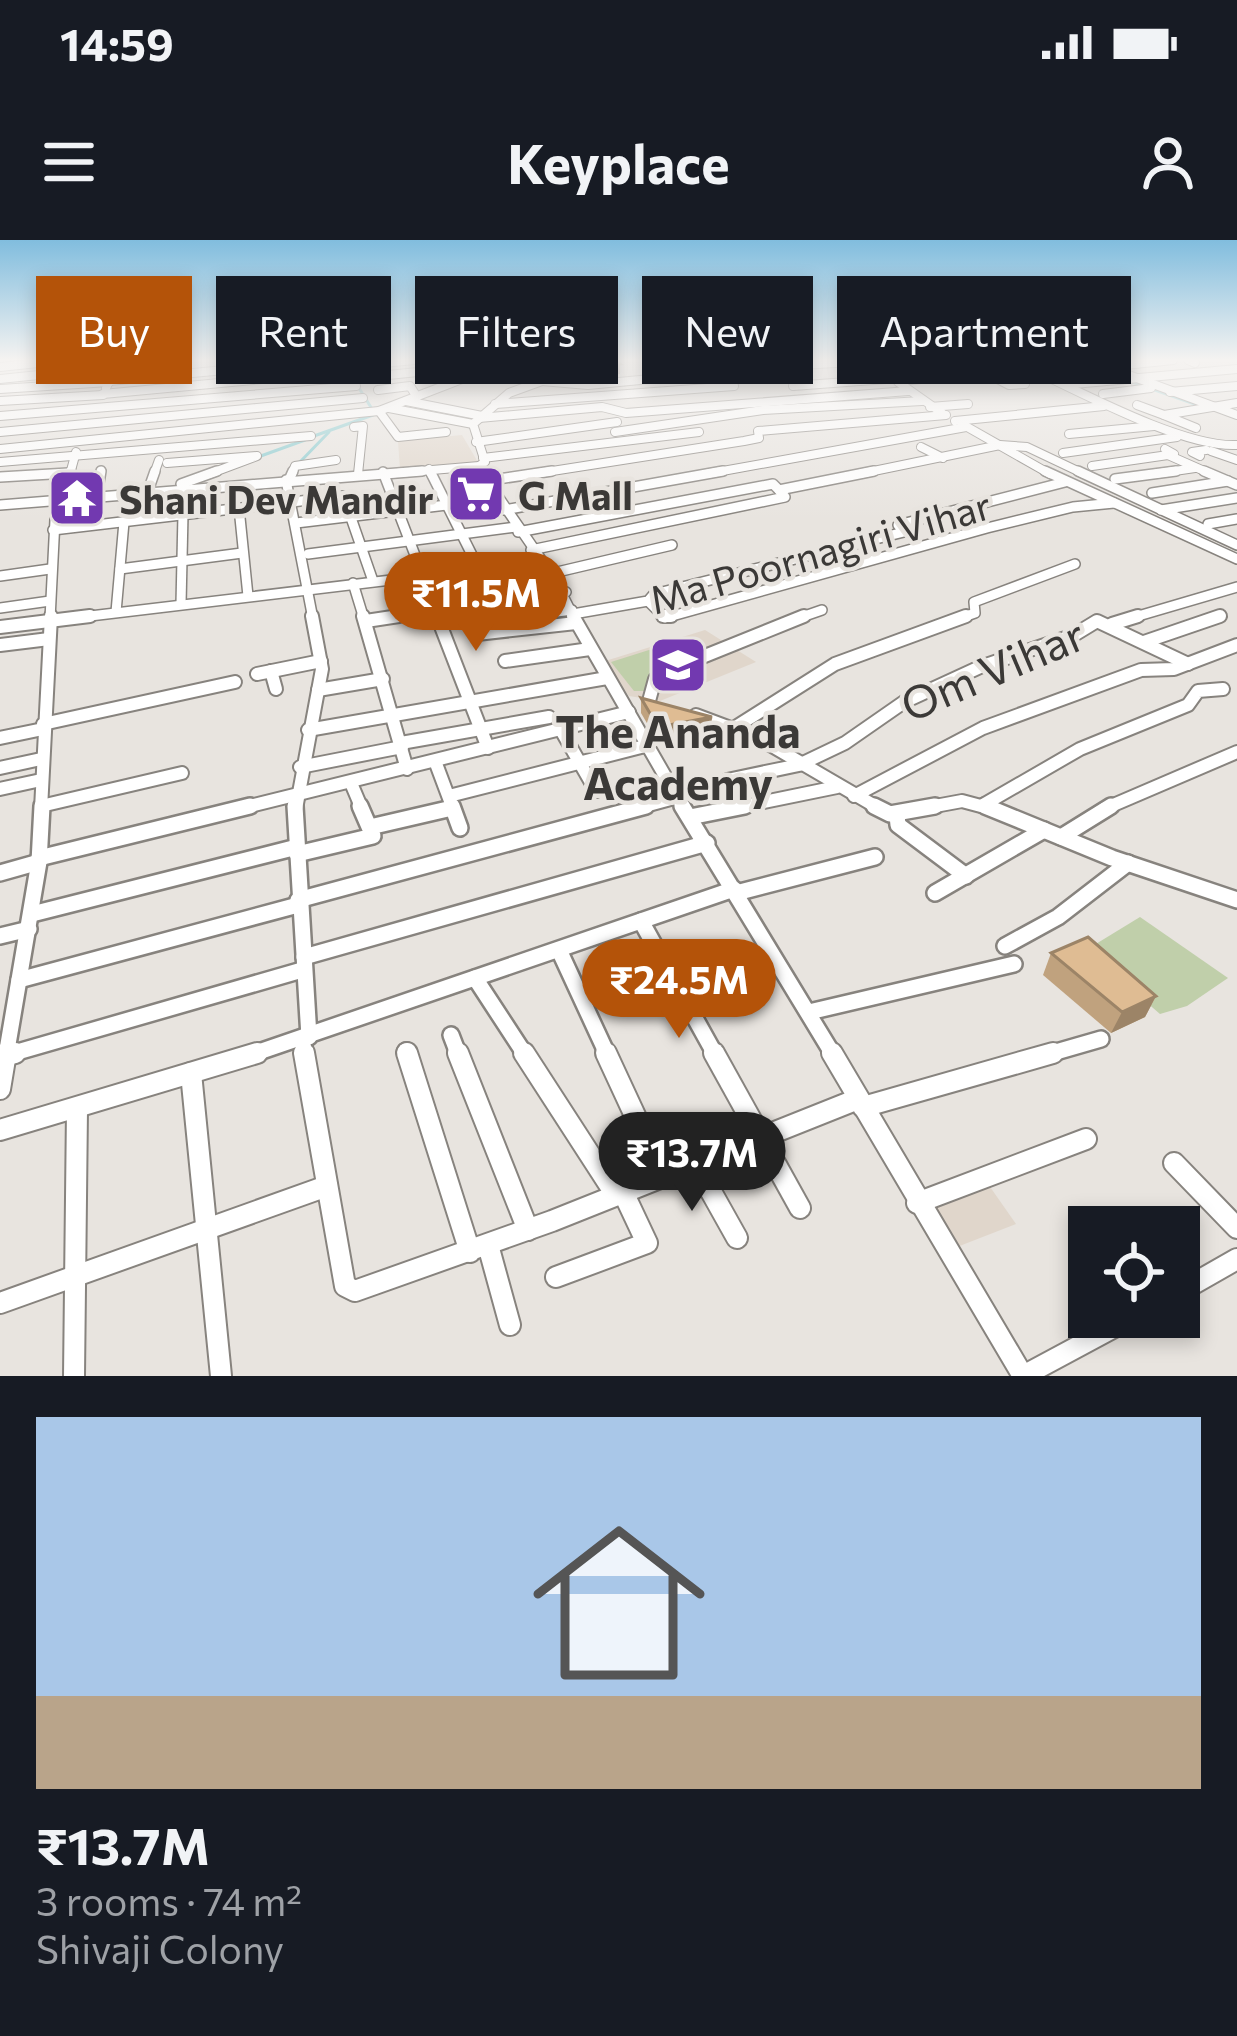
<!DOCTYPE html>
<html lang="en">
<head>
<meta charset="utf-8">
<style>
  :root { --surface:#171b24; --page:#20242c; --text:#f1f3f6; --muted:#9ea1a6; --accent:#b45309 }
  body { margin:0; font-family:Commissioner,sans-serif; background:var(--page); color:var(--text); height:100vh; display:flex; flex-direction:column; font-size:45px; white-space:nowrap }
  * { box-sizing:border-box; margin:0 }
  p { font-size:39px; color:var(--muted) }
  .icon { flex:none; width:66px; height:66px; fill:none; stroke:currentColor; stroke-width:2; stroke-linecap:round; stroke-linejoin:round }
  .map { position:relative; height:1136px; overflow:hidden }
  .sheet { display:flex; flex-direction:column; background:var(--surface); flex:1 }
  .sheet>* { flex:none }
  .banner { position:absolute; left:36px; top:36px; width:1167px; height:108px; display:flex; gap:24px }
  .buttons { position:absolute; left:1068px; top:966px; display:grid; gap:24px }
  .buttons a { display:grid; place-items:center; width:132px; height:132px; border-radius:0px; background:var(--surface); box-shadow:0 6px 18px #0003; font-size:60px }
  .price { position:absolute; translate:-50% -102px; padding:0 27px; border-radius:42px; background:var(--accent); color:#fff; font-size:39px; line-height:78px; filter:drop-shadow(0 3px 6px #0008) }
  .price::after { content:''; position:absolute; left:50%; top:72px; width:36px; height:27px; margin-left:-18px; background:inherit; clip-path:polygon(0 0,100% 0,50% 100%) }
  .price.active { background:#222; color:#fff }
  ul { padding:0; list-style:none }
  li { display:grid; align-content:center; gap:24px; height:636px; padding:0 36px }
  li span { display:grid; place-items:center; height:372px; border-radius:0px; color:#555 }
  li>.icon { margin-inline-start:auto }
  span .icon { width:216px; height:216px; fill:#fffc; stroke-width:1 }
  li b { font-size:51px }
  .pill { padding:0 42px; border-radius:0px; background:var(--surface); box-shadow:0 6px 18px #0003; font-size:42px; line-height:108px }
  .pill.active { background:var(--accent); color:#fff }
  .status { display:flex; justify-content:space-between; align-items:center; height:84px; padding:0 60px; background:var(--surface); direction:ltr }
  .status svg { height:33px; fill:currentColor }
  header { display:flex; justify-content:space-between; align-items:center; height:156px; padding:0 36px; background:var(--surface); font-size:54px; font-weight:700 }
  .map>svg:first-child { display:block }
  .built { fill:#e0d6cb }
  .green { fill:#c0cfaa }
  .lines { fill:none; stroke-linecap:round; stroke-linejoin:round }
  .stream { stroke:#87cace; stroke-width:3 }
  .canal { stroke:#87cace; stroke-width:6 }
  .minor-far4-casing { stroke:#87837e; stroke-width:10 }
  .minor-far3-casing { stroke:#87837e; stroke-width:12 }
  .minor-far2-casing { stroke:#87837e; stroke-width:16 }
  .minor-far1-casing { stroke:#87837e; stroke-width:20 }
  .minor-casing { stroke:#87837e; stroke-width:24 }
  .minor-far4 { stroke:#fff; stroke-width:8 }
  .minor-far3 { stroke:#fff; stroke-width:9 }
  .minor-far2 { stroke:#fff; stroke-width:12 }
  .minor-far1 { stroke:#fff; stroke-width:15 }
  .minor { stroke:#fff; stroke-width:20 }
  .wall { fill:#c0a27e }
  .shaded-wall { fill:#9c8467 }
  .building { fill:#dfbc93; stroke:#9c8467; stroke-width:3 }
  .labels { text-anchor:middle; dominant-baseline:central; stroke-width:9; stroke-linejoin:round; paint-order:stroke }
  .far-poi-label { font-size:39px; font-weight:bold; fill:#3b3937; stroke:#e8e4df; text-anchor:start }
  .far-street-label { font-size:39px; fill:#3b3937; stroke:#e8e4df }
  .street-label { font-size:45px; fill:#3b3937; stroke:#e8e4df }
  .poi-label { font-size:45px; font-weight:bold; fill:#3b3937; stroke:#e8e4df }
</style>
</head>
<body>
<div class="status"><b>14:59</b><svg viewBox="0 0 49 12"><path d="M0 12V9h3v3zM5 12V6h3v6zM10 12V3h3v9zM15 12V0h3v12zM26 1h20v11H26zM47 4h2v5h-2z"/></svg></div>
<header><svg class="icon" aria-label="menu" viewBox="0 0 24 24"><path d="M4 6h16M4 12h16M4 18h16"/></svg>Keyplace<svg class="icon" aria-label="person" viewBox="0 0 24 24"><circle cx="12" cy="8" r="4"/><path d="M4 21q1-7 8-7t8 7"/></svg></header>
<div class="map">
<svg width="1237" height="1136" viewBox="0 0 1237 1136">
  <rect width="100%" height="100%" fill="#e8e4df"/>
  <!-- built -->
  <g class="built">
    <path d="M462,195L479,224L400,229L398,201Z"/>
    <path d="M705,390L756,422L660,461L629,456L602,422Z"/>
    <path d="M988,944L1016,984L957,1007L930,966Z"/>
  </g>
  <!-- green -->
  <g class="green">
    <path d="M687,398L707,412L646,451H634L611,422Z"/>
    <path d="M1140,677L1228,738L1187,766L1160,774L1086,710Z"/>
  </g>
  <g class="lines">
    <!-- stream -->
    <g class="stream">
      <path d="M354,140L372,169"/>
      <path d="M314,196L373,175"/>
      <path d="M258,217L305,200"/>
      <path d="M298,224L329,192"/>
    </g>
    <!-- canal -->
    <path class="canal" d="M1125,138L1213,169"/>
    <!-- minor-far4 casing -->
    <g class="minor-far4-casing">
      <g id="minor-far4">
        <path d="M916,120L898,142L942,173"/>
        <path d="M1012,120C1068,145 1180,208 1237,205"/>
        <path d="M1088,120L1237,175"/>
        <path d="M1188,120L1195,123"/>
        <path d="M373,124L414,120"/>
        <path d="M445,124L474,121"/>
        <path d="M558,125L593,122"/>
        <path d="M0,127L66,120"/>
        <path d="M762,127L890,120"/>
        <path d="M914,127L996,120"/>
        <path d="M1106,127L1173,120"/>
        <path d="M116,128L152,124"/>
        <path d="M373,130L378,136L448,129"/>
        <path d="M988,134L1009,145L1025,144"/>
        <path d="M507,138L520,131L550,135"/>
        <path d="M0,139L116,127"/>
        <path d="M109,141L329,120"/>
        <path d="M542,141L588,145L754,129"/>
        <path d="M899,141L1031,129"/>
        <path d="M1074,144L1237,129"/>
        <path d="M793,146L900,138"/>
        <path d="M106,148L119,120"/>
        <path d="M0,149L109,142"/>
        <path d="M378,150L410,146L417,157"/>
        <path d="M1170,152L1237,146"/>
        <path d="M103,154L348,131"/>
        <path d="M1103,154L1151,148"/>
        <path d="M0,161L103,155"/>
        <path d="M406,161L482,176"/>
        <path d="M495,164L734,146"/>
        <path d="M1137,165L1164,175"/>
        <path d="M930,167L968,164"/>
        <path d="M389,168L473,184"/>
        <path d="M379,171L398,197L446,192"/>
        <path d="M0,176L356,146"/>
        <path d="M479,178L602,167L626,173L908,151"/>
        <path d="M955,181L1104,166"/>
        <path d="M962,184L1050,234"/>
        <path d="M354,187L363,186L358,234"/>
        <path d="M1196,188L1164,175L1237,163"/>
        <path d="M0,192L363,158"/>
        <path d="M615,192L763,170L922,161"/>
        <path d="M1069,194L1154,186"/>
        <path d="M476,202L617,182"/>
        <path d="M921,207L943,218"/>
        <path d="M0,209L379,171L511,120"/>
        <path d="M1165,209L1174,214L1168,215L1211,234"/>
        <path d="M1211,211L1237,220"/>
        <path d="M1063,213L1177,197"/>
        <path d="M1200,216L1192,212L1206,210"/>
        <path d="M483,218L699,192"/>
        <path d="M0,222L311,196"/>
        <path d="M167,223L257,216L209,234"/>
        <path d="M479,226L484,234"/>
        <path d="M1092,226L1168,215"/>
        <path d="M429,229L431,234"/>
        <path d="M57,234L68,233"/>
        <path d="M70,234L76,212"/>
        <path d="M154,234L159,220"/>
        <path d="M292,234L295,226L336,220"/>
        <path d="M385,234L479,226L485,222L473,184L509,153L542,141L562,120"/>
        <path d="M533,234L744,201L759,198L758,191L946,175"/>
        <path d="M706,234L966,187"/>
        <path d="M859,234L1000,205L1027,207L1084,234"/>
        <path d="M1154,234L1195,228"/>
      </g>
    </g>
    <!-- minor-far3 casing -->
    <g class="minor-far3-casing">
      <g id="minor-far3">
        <path d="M430,231L479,329"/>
        <path d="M482,231C512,282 551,325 574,379"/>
        <path d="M1045,231L1237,319"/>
        <path d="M1078,231L1237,305"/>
        <path d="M1204,231L1237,245"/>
        <path d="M383,232L423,336"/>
        <path d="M0,237L68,233"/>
        <path d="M1115,239L1176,231"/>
        <path d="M286,240L313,379"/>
        <path d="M289,240L293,231"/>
        <path d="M485,241L552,231"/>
        <path d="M181,244L217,231"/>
        <path d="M148,251L155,231"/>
        <path d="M1152,253L1228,241"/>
        <path d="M97,255L101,231"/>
        <path d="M68,257L64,253L71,231"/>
        <path d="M0,265L422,231"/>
        <path d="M239,268L248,356"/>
        <path d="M504,270L723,231"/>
        <path d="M1161,270L1237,258"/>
        <path d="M349,272L373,341"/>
        <path d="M296,283L497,259"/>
        <path d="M1208,284L1237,279"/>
        <path d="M53,290L343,256"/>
        <path d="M518,292L773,244L779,250"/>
        <path d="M531,310L785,257L779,250L874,231"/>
        <path d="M308,314L516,287"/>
        <path d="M120,329L242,313"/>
        <path d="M553,333L672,305"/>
        <path d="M0,336L50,329"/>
        <path d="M421,336L438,379"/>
        <path d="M353,343L364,379"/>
        <path d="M472,347L556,336"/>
        <path d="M648,361L665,378L987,288L1073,267L1114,263"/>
        <path d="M181,364L183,274"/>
        <path d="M0,368L50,361"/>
        <path d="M116,372L124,282"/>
        <path d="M573,374L648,361L654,354L904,292L898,285L1065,242"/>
        <path d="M50,379L56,260"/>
        <path d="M65,379L542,322"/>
        <path d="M378,379L566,352"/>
        <path d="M503,379L572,370"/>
        <path d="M796,379L822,370"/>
        <path d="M958,379L975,373L974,362L1075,324"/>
        <path d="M1128,379L1237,347"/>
        <path d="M1212,379L1221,376"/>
      </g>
    </g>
    <!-- minor-far2 casing -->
    <g class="minor-far2-casing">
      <g id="minor-far2">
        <path d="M363,376L407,529"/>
        <path d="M437,376L488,508"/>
        <path d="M573,376L684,569"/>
        <path d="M663,376H671"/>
        <path d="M366,381L399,376"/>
        <path d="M475,383L526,376"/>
        <path d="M1112,384L1138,376"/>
        <path d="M0,387L90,376"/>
        <path d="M477,394L576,383"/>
        <path d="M1144,402L1220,376"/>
        <path d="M0,405L49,399"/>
        <path d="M505,421L590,409"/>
        <path d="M271,431L276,449"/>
        <path d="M257,434L321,421"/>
        <path d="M318,450L383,439"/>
        <path d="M649,461L655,439L675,428L804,376"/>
        <path d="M696,475L760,499L880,569"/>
        <path d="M43,484L235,442"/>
        <path d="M734,488L835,424L966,376"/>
        <path d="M308,490L607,438"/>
        <path d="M561,490L596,551"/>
        <path d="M0,498L43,489"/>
        <path d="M401,503L549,477"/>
        <path d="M435,521L453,569"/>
        <path d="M300,527L402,507"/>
        <path d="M0,528L41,519"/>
        <path d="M727,540L799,525L845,503L904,462L980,427L1074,395L1097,381L1188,424"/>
        <path d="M351,543L362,569"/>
        <path d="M0,549L41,540"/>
        <path d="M449,556L645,506"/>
        <path d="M854,556L983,488L1141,430L1174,429L1237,405"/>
        <path d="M983,565L1080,509L1188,465L1198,451L1223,449"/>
        <path d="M41,566L182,533"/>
        <path d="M41,569L51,376"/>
        <path d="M238,569L629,472"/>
        <path d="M296,569L322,429L312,376"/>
        <path d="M634,569L678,557"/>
        <path d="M730,569L837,547"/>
        <path d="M919,569L962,561L992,569"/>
        <path d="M1104,569L1237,512"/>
      </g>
    </g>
    <!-- minor-far1 casing -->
    <g class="minor-far1-casing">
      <g id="minor-far1">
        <path d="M295,566L309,797"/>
        <path d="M452,566L460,588"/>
        <path d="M682,566L834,816"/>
        <path d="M874,566L890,574L935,566"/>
        <path d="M985,566L1112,618L1237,660"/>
        <path d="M897,575L898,585L966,636"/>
        <path d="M690,577L745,566"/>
        <path d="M370,587L452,568"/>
        <path d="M1061,597L1111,566"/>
        <path d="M297,614L373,596L360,566"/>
        <path d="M39,618L250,566"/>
        <path d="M0,633L39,622"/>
        <path d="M736,653L875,617"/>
        <path d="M935,653L1044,590"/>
        <path d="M298,660L646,566"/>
        <path d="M32,674L297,607"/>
        <path d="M641,681L716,816"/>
        <path d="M0,696L29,689"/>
        <path d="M1005,706L1058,677L1128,623"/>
        <path d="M559,710L608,816"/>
        <path d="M304,717L707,603"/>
        <path d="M475,738L526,816"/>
        <path d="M19,740L298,665"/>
        <path d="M809,772L1014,724"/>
        <path d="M451,795L459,816"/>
        <path d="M302,799L305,816"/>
        <path d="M406,811L408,816"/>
        <path d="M7,815L302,730"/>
        <path d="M6,816L39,622L42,566"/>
        <path d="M247,816L734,649"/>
        <path d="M1042,816L1101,799"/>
      </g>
    </g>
    <!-- minor casing -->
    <g class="minor-casing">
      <g id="minor">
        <path d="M304,813L345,1046L355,1051L552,981L858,859"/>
        <path d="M407,813L470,1012"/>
        <path d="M458,813L528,990"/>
        <path d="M524,813L616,955"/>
        <path d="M606,813L663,936"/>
        <path d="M714,813L800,968"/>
        <path d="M832,813L1023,1136"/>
        <path d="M7,815L15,813"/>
        <path d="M191,833L221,1136"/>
        <path d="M0,849L6,813"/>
        <path d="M863,867L1053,813"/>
        <path d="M0,890L257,813"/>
        <path d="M695,923L737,998"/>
        <path d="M1174,923L1237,988"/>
        <path d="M917,963L1086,899"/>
        <path d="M488,1005L510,1085"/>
        <path d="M556,1037L647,1003L623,952"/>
        <path d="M1179,1052L1237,1019"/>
        <path d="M0,1063L327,946"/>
        <path d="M74,1136L77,869"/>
        <path d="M1023,1136L1133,1077"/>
      </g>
    </g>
    <!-- minor-far4 -->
    <use href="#minor-far4" class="minor-far4"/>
    <!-- minor-far3 -->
    <use href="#minor-far3" class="minor-far3"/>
    <!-- minor-far2 -->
    <use href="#minor-far2" class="minor-far2"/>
    <!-- minor-far1 -->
    <use href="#minor-far1" class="minor-far1"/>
    <!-- minor -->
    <use href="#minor" class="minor"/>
  </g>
  <!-- wall -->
  <g class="wall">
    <path d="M598,120L620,134L603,135L598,129Z"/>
    <path d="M641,458L711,491L658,502L641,473Z"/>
    <path d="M1051,713L1156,756L1145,777L1111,793L1043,735Z"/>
  </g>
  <!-- shaded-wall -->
  <g class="shaded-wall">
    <path d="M620,124V134L603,135V126Z"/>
    <path d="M712,477L711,491L658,502V487Z"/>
    <path d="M1156,756L1145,777L1111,793L1122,772Z"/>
  </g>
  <!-- building -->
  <g class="building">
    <path d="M599,120H614L620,124L603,126Z"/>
    <path d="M641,458L712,477L658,487Z"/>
    <path d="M1088,697L1156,756L1122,772L1051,713Z"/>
  </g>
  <!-- sky -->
  <linearGradient id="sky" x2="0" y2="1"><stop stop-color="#81bdde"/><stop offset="0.43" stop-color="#f5f3f1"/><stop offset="1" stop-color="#f5f3f1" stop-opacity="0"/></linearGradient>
  <rect width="1237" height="279" fill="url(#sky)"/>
  <!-- icons -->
  <defs>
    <g id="supermarket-square" transform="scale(3)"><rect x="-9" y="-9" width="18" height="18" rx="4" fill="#7239b0" stroke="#e8e4df"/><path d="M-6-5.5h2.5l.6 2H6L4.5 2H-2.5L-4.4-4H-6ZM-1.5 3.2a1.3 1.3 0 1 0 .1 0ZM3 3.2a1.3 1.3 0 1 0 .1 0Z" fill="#fff"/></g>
    <g id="temple-square" transform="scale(3)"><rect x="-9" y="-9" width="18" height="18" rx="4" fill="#7239b0" stroke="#e8e4df"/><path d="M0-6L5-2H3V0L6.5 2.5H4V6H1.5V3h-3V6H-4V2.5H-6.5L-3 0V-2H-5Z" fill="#fff"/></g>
    <g id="school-square" transform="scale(3)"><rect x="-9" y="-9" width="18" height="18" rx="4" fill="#7239b0" stroke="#e8e4df"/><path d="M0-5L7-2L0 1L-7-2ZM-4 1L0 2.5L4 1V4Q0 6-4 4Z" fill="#fff"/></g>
  </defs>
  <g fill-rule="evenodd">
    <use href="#supermarket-square" x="476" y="254"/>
    <use href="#temple-square" x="77" y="258"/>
    <use href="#school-square" x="678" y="425"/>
  </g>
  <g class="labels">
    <!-- far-poi labels -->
    <g class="far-poi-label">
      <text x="518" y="254">G Mall</text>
      <text x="119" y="258">Shani Dev Mandir</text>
    </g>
    <!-- far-street labels -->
    <g class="far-street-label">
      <text transform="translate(820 311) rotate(-16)">Ma Poornagiri Vihar</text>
    </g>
    <!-- street labels -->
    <g class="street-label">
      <text transform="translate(992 428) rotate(-23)">Om Vihar</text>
    </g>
    <!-- poi labels -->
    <g class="poi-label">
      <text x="678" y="489">The Ananda<tspan x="678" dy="52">Academy</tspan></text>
    </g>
  </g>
</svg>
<div class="buttons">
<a><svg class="icon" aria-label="locate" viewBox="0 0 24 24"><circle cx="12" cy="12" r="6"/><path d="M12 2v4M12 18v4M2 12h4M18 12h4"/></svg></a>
</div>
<b class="price" style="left:476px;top:414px">₹11.5M</b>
<b class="price" style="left:679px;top:801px">₹24.5M</b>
<b class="price active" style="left:692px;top:974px">₹13.7M</b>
<div class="banner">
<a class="pill active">Buy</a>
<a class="pill">Rent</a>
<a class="pill">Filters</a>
<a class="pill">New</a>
<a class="pill">Apartment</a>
</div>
</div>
<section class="sheet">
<ul>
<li><span style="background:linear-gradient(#a9c7e8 75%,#b9a48a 0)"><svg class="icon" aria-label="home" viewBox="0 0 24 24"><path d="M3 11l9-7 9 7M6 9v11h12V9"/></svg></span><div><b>₹13.7M</b><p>3 rooms · 74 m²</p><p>Shivaji Colony</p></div></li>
</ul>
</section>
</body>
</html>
